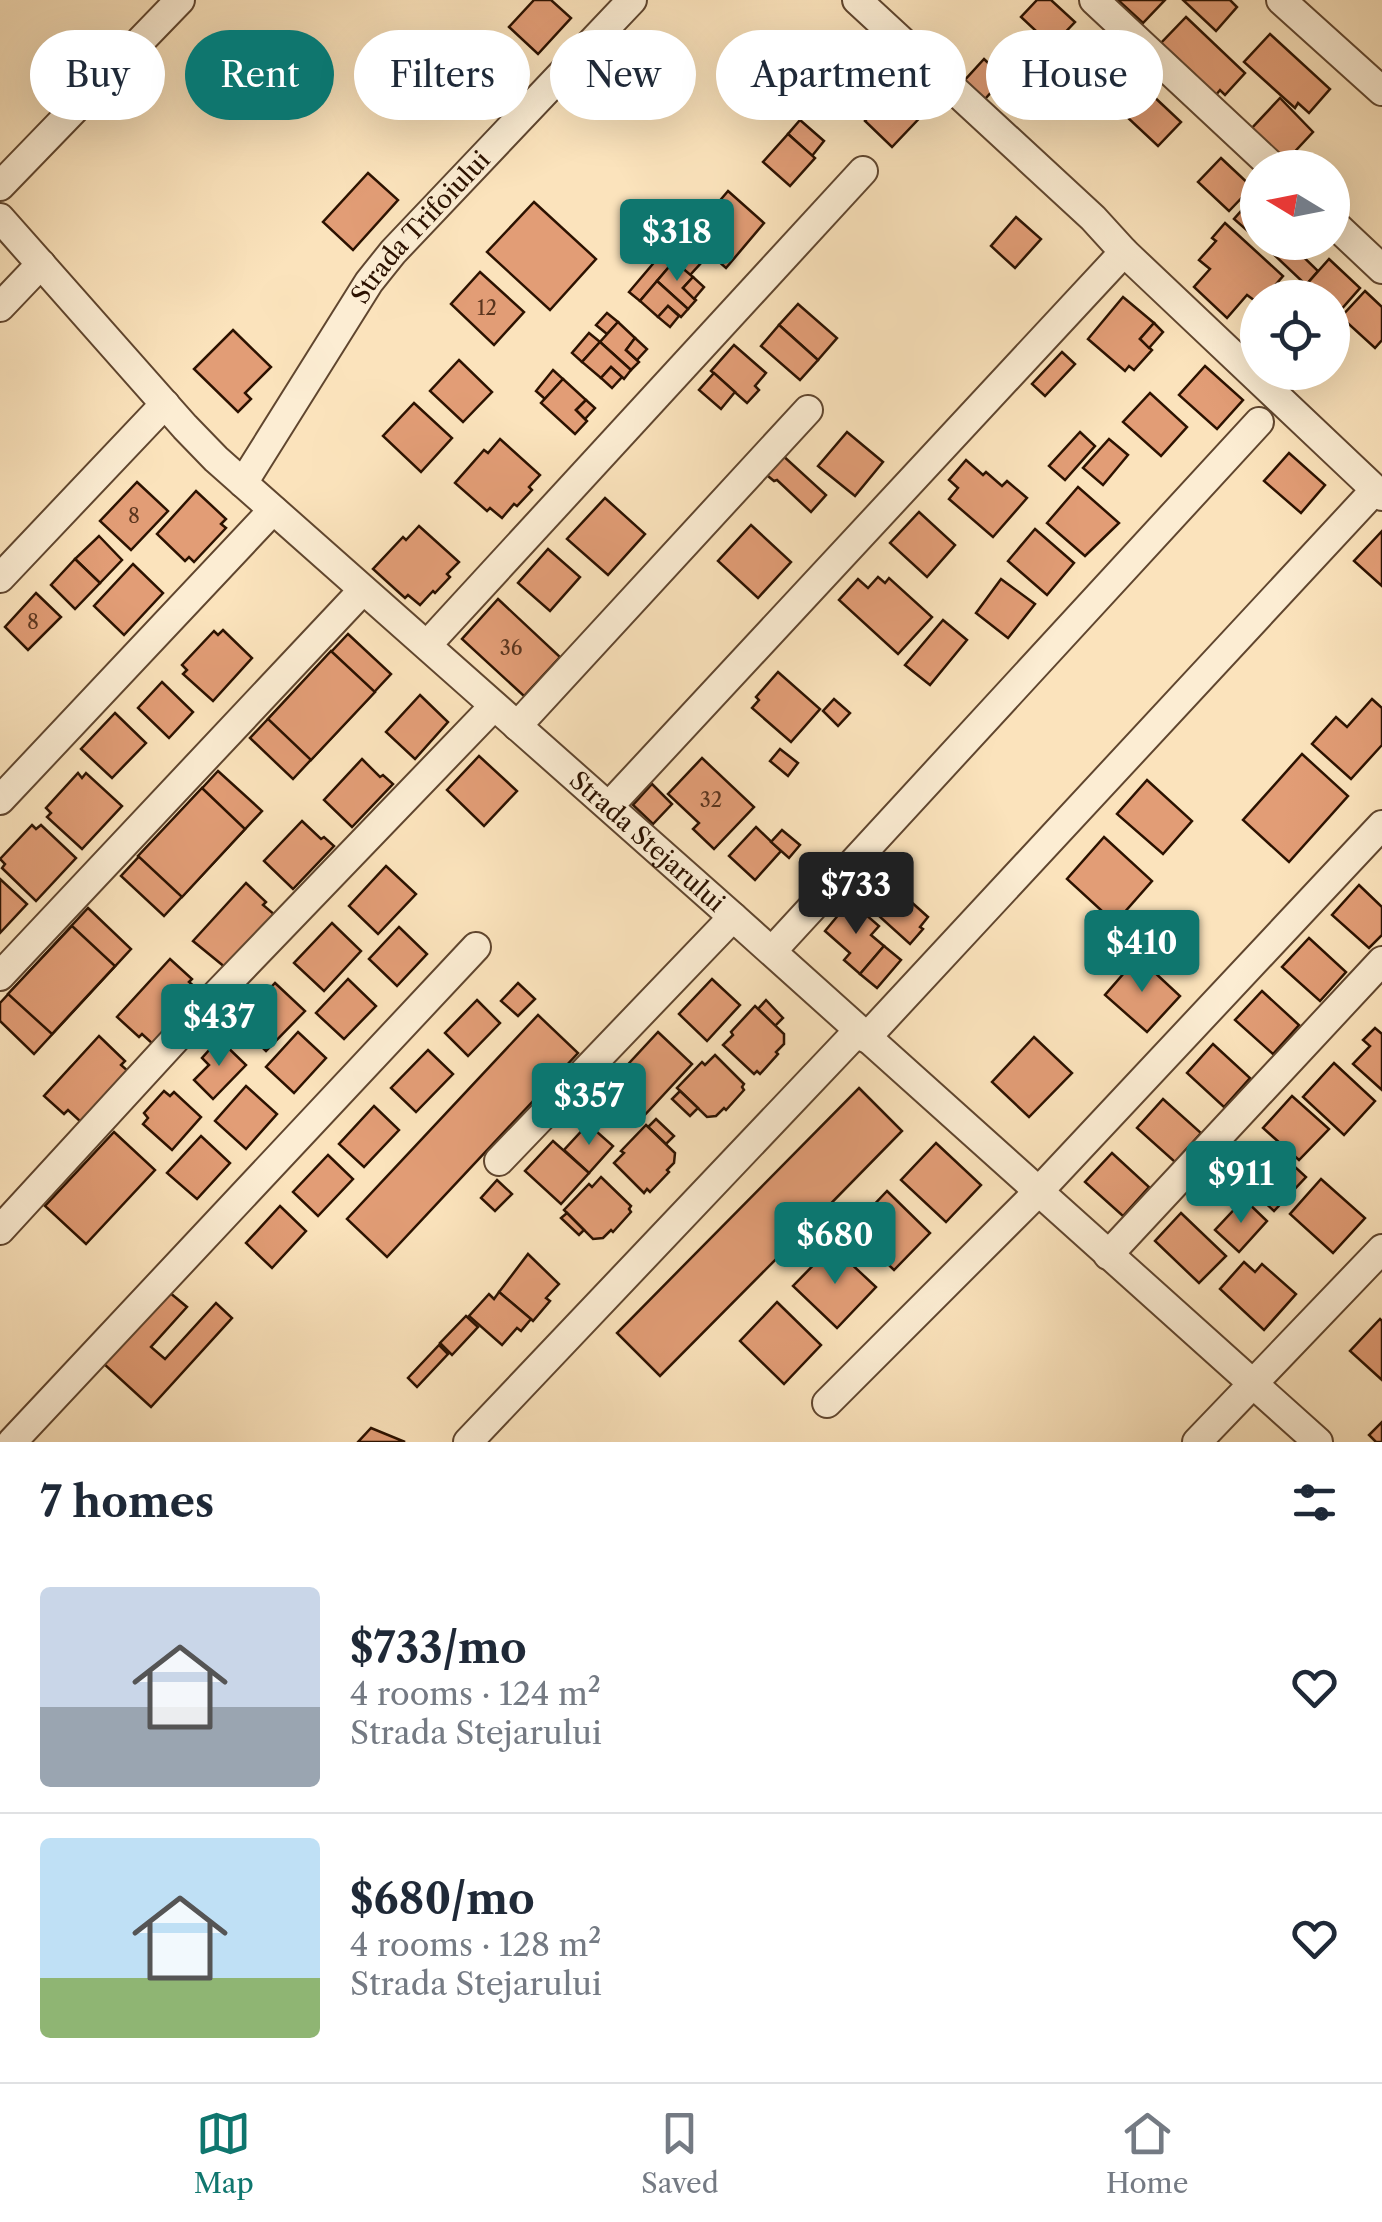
<!DOCTYPE html>
<html lang="en">
<head>
<meta charset="utf-8">
<style>
  :root { --surface:#fff; --page:#f6f6f7; --text:#1f2937; --muted:#747a83; --line:#e0e1e3; --accent:#0f766e }
  body { margin:0; font-family:"Libre Caslon Text",serif; background:var(--page); color:var(--text); height:100vh; display:flex; flex-direction:column; font-size:38px; white-space:nowrap }
  * { box-sizing:border-box; margin:0 }
  p { font-size:32px; color:var(--muted) }
  .icon { flex:none; width:55px; height:55px; fill:none; stroke:currentColor; stroke-width:2; stroke-linecap:round; stroke-linejoin:round }
  .map { position:relative; height:1442px; overflow:hidden }
  .sheet { display:flex; flex-direction:column; background:var(--surface); flex:1 }
  .sheet>* { flex:none }
  .top-card { position:absolute; left:30px; top:30px; width:1322px; height:90px; display:flex; gap:20px }
  .needle { width:65px; rotate:280deg }
  .tools { position:absolute; left:1240px; top:150px; display:grid; gap:20px }
  .tools a { display:grid; place-items:center; width:110px; height:110px; border-radius:50%; background:var(--surface); box-shadow:0 10px 40px #0002; font-size:50px }
  .price { position:absolute; translate:-50% -85px; padding:0 22px; border-radius:10px; background:var(--accent); color:#fff; font-size:32px; line-height:65px; filter:drop-shadow(0 2px 5px #0008) }
  .price::after { content:''; position:absolute; left:50%; top:60px; width:30px; height:22px; margin-left:-15px; background:inherit; clip-path:polygon(0 0,100% 0,50% 100%) }
  .price.active { background:#222; color:#fff }
  ul { padding:0; list-style:none }
  li { display:flex; align-items:center; gap:30px; height:250px; padding:0 40px }
  li+li { border-top:2px solid var(--line) }
  li span { display:grid; place-items:center; flex:none; width:280px; height:200px; border-radius:10px; color:#555 }
  li>.icon { margin-inline-start:auto }
  span .icon { width:120px; height:120px; fill:#fffc; stroke-width:1 }
  li b { font-size:42px }
  h2 { display:flex; justify-content:space-between; align-items:center; height:120px; padding:0 40px; font-size:42px }
  .chip { padding:0 35px; border-radius:45px; background:var(--surface); box-shadow:0 10px 40px #0002; font-size:35px; line-height:90px }
  .chip.active { background:var(--accent); color:#fff }
  .tabs { display:flex; justify-content:space-around; align-items:center; height:140px; border-top:2px solid var(--line); background:var(--surface); font-size:28px; color:var(--muted) }
  .tabs a { display:grid; justify-items:center; gap:5px }
  .tabs .active { color:var(--accent) }
  .map>svg:first-child { display:block }
  .building { fill:#e29d76; stroke:#2c1200; stroke-width:2.5 }
  .lines { fill:none; stroke-linecap:round; stroke-linejoin:round }
  .minor-casing { stroke:#60462f; stroke-width:32 }
  .minor { stroke:#fcedd3; stroke-width:28 }
  .labels { text-anchor:middle; dominant-baseline:central; stroke-width:8; stroke-linejoin:round; paint-order:stroke }
  .number-label { font-size:20px; fill:#5a351e }
  .street-label { font-size:25px; fill:#2c1200; stroke:#fcedd3 }
</style>
</head>
<body>
<div class="map">
<svg width="1382" height="1442" viewBox="0 0 1382 1442">
  <rect width="100%" height="100%" fill="#fbe3bc"/>
  <filter id="stains"><feTurbulence type="fractalNoise" baseFrequency=".002" numOctaves="4"/><feColorMatrix values="0 0 0 0 .2 0 0 0 0 .09 0 0 0 0 .02 0 0 0 .5 -.17"/></filter>
  <radialGradient id="worn" r=".72"><stop offset=".6" stop-color="#630" stop-opacity="0"/><stop offset="1" stop-color="#630" stop-opacity=".3"/></radialGradient>
  <!-- building -->
  <g class="building">
    <path d="M534,0H551L571,18L538,54L509,27Z"/>
    <path d="M1037,0H1051L1075,22L1052,46L1021,17Z"/>
    <path d="M1118,0H1165L1143,23Z"/>
    <path d="M1183,0H1230L1237,7L1216,31Z"/>
    <path d="M1186,17L1245,73L1225,95L1220,90L1216,95L1161,43Z"/>
    <path d="M1270,34L1330,89L1309,113L1298,103L1295,108L1244,62Z"/>
    <path d="M861,43L888,69L850,109L823,84Z"/>
    <path d="M485,48L518,80L490,109L457,77Z"/>
    <path d="M984,59L1004,78L985,99L964,81Z"/>
    <path d="M1115,59L1146,89L1124,113L1092,84Z"/>
    <path d="M903,81L930,107L892,147L865,121Z"/>
    <path d="M1150,93L1181,122L1158,146L1127,117Z"/>
    <path d="M1280,98L1313,132L1286,161L1251,129Z"/>
    <path d="M800,120L824,141L812,156L788,134Z"/>
    <path d="M788,134L815,158L790,186L763,162Z"/>
    <path d="M1221,158L1252,187L1229,211L1198,182Z"/>
    <path d="M368,173L398,200L353,250L323,222Z"/>
    <path d="M728,191L764,223L726,268L690,236Z"/>
    <path d="M1257,193H1258V240L1234,219Z"/>
    <path d="M534,202L596,259L550,310L487,252Z"/>
    <path d="M1016,217L1041,239L1015,268L991,246Z"/>
    <path d="M1225,223L1283,276L1264,298H1258V303L1247,295L1227,318L1194,287L1210,269L1199,260L1216,241L1212,238Z"/>
    <path d="M674,240L701,263L690,275L663,252Z"/>
    <path d="M1273,242H1288L1318,271L1306,285L1268,249Z"/>
    <path d="M663,252L674,261L640,301L629,292Z"/>
    <path d="M1329,259L1360,288L1338,313L1332,309V298H1320L1306,285Z"/>
    <path d="M674,261L693,277L683,288L696,300L688,309L657,281Z"/>
    <path d="M480,272L524,312L494,345L451,304Z"/>
    <path d="M693,277L704,287L694,299L683,288Z"/>
    <path d="M657,281L688,309L681,317L668,306L658,317L640,301Z"/>
    <path d="M1365,291L1382,307V340L1375,348L1341,317Z"/>
    <path d="M1123,297L1154,323L1140,339L1152,350L1134,370L1129,366L1125,371L1088,339Z"/>
    <path d="M798,304L837,338L818,360L779,325Z"/>
    <path d="M668,306L679,316L670,327L658,317Z"/>
    <path d="M607,313L618,322L607,334L596,325Z"/>
    <path d="M618,322L635,338L626,350L639,362L631,370L600,342Z"/>
    <path d="M1154,323L1163,332L1149,348L1140,339Z"/>
    <path d="M779,325L818,360L800,380L761,346Z"/>
    <path d="M233,330L271,367L245,393L251,399L238,412L194,369Z"/>
    <path d="M589,333L600,342L582,362L572,353Z"/>
    <path d="M635,338L647,349L637,360L626,350Z"/>
    <path d="M600,342L631,370L624,379L611,367L601,378L582,362Z"/>
    <path d="M734,345L766,373L755,386L759,390L747,403L711,371Z"/>
    <path d="M1062,352L1075,364L1045,396L1032,384Z"/>
    <path d="M459,360L492,392L463,422L430,391Z"/>
    <path d="M1205,366L1243,400L1217,429L1179,395Z"/>
    <path d="M611,367L622,377L612,388L601,378Z"/>
    <path d="M553,370L563,379L545,399L536,391Z"/>
    <path d="M714,373L735,392L721,409L699,390Z"/>
    <path d="M563,379L586,400L576,410L587,421L575,434L541,403Z"/>
    <path d="M1150,393L1187,427L1161,456L1123,422Z"/>
    <path d="M586,400L595,408L585,419L576,410Z"/>
    <path d="M414,403L452,438L421,472L383,436Z"/>
    <path d="M847,432L883,462L855,496L818,466Z"/>
    <path d="M1080,432L1095,446L1065,480L1049,466Z"/>
    <path d="M500,439L540,475L529,487L532,490L517,506L514,504L502,518L490,508L487,511L455,483L484,450L488,453Z"/>
    <path d="M1109,439L1128,455L1103,485L1083,468Z"/>
    <path d="M780,453L826,495L811,512L777,480L774,481L763,472Z"/>
    <path d="M1289,453L1325,485L1301,513L1264,481Z"/>
    <path d="M966,460L983,475L986,472L1002,486L1007,481L1027,498L993,537L949,499L958,488L949,480Z"/>
    <path d="M137,482L168,511L131,550L100,521Z"/>
    <path d="M1078,487L1119,523L1085,556L1047,523Z"/>
    <path d="M196,491L226,519L221,524L226,528L194,562L189,557L185,561L157,534Z"/>
    <path d="M605,498L645,534L608,575L567,539Z"/>
    <path d="M919,512L955,545L927,577L890,543Z"/>
    <path d="M751,525L791,562L758,598L718,561Z"/>
    <path d="M419,526L459,562L447,574L450,577L435,593L433,591L420,605L408,595L405,598L373,569L403,537L406,540Z"/>
    <path d="M1035,529L1074,563L1047,595L1008,561Z"/>
    <path d="M1382,531V586L1354,561Z"/>
    <path d="M99,536L122,560L100,583L75,559Z"/>
    <path d="M548,549L580,577L550,611L518,583Z"/>
    <path d="M75,559L100,583L75,609L51,585Z"/>
    <path d="M133,564L163,593L124,635L94,606Z"/>
    <path d="M878,577L885,583L889,578L932,617L898,654L839,600L858,579L868,588Z"/>
    <path d="M1001,579L1035,604L1008,638L976,613Z"/>
    <path d="M36,593L61,617L28,650L5,627Z"/>
    <path d="M498,599L560,657L524,696L462,639Z"/>
    <path d="M943,620L967,640L930,685L905,665Z"/>
    <path d="M223,630L252,658L213,701L183,674L187,670L182,665L214,631L218,635Z"/>
    <path d="M348,634L391,674L293,779L250,738Z"/>
    <path d="M331,651L375,692L311,760L268,719Z"/>
    <path d="M778,672L820,709L791,742L752,708L759,700L756,697Z"/>
    <path d="M162,682L193,712L169,738L138,708Z"/>
    <path d="M420,695L448,722L415,759L386,732Z"/>
    <path d="M834,699L850,713L838,726L823,711Z"/>
    <path d="M1372,699L1382,708V745L1351,779L1312,744L1336,717L1347,727Z"/>
    <path d="M115,713L146,743L112,778L81,749Z"/>
    <path d="M780,749L798,763L788,776L770,761Z"/>
    <path d="M1302,754L1348,796L1289,862L1243,820Z"/>
    <path d="M479,756L517,791L484,826L447,790Z"/>
    <path d="M702,758L754,807L714,849L693,829L699,823L668,794Z"/>
    <path d="M362,759L380,777L383,775L393,784L352,827L324,800Z"/>
    <path d="M218,771L262,811L164,916L121,876Z"/>
    <path d="M78,773L82,778L86,773L122,806L82,849L47,817L51,813L46,808Z"/>
    <path d="M1147,780L1192,821L1163,854L1117,814Z"/>
    <path d="M652,784L672,804L653,824L633,805Z"/>
    <path d="M202,788L245,829L182,897L138,856Z"/>
    <path d="M302,821L321,839L324,837L334,846L293,889L264,861Z"/>
    <path d="M32,825L36,829L41,825L76,858L36,901L2,868L5,864L0,859Z"/>
    <path d="M756,827L781,851L755,880L729,856Z"/>
    <path d="M782,830L800,845L789,858L771,842Z"/>
    <path d="M1104,837L1152,881L1115,923L1067,879Z"/>
    <path d="M386,866L416,894L378,934L349,906Z"/>
    <path d="M0,879L27,904L0,933Z"/>
    <path d="M246,883L266,902L263,905L275,915L226,968L193,941Z"/>
    <path d="M890,883L928,917L920,927L923,929L910,944L869,907Z"/>
    <path d="M1359,885L1382,907V935L1369,948L1332,915Z"/>
    <path d="M850,901L879,926L871,935L884,946L860,974L844,960L850,953L825,931Z"/>
    <path d="M88,908L131,949L34,1054L0,1021V1003Z"/>
    <path d="M332,923L361,951L324,991L294,963Z"/>
    <path d="M72,926L115,966L52,1034L8,994Z"/>
    <path d="M399,927L427,954L397,986L369,959Z"/>
    <path d="M1309,938L1346,972L1320,1001L1282,967Z"/>
    <path d="M884,946L901,960L877,988L860,974Z"/>
    <path d="M1138,957L1180,996L1147,1032L1105,995Z"/>
    <path d="M170,959L192,979L189,982L202,993L154,1045L142,1034L139,1037L117,1017Z"/>
    <path d="M348,979L376,1006L344,1039L316,1013Z"/>
    <path d="M712,979L740,1005L707,1041L679,1014Z"/>
    <path d="M275,983L305,1011L266,1051L237,1023Z"/>
    <path d="M518,983L535,999L518,1016L501,1001Z"/>
    <path d="M1262,991L1299,1025L1273,1054L1235,1020Z"/>
    <path d="M477,1000L500,1023L468,1056L445,1033Z"/>
    <path d="M766,1000L783,1018L775,1026L758,1009Z"/>
    <path d="M755,1006L784,1034V1044L776,1052L778,1054L760,1074L757,1071L754,1074L723,1045L733,1035L731,1032Z"/>
    <path d="M538,1015L578,1053L387,1257L347,1219Z"/>
    <path d="M1375,1028L1382,1034V1090L1353,1064L1370,1046L1363,1040Z"/>
    <path d="M298,1032L326,1058L294,1093L266,1067Z"/>
    <path d="M658,1032L692,1064L641,1119L607,1087Z"/>
    <path d="M99,1036L125,1061L121,1065L128,1071L81,1122L68,1110L64,1114L44,1096Z"/>
    <path d="M1034,1037L1072,1073L1029,1117L992,1082Z"/>
    <path d="M219,1039L246,1065L213,1099L194,1080L209,1065L202,1058Z"/>
    <path d="M1213,1044L1250,1078L1224,1107L1187,1073Z"/>
    <path d="M428,1050L453,1074L416,1112L391,1088Z"/>
    <path d="M715,1055L744,1084L742,1087L744,1090L726,1110L724,1108L716,1116L707,1117L677,1088L702,1062L705,1065Z"/>
    <path d="M1334,1063L1375,1101L1344,1135L1303,1097Z"/>
    <path d="M246,1086L277,1114L246,1149L215,1121Z"/>
    <path d="M859,1088L902,1131L798,1237L806,1245L789,1263L781,1254L660,1376L617,1333Z"/>
    <path d="M164,1091L170,1096L174,1092L201,1117L172,1150L143,1124L148,1118L144,1113Z"/>
    <path d="M680,1091L698,1108L690,1116L672,1099Z"/>
    <path d="M1292,1096L1329,1129L1299,1160L1263,1128Z"/>
    <path d="M1163,1099L1201,1133L1175,1162L1137,1128Z"/>
    <path d="M374,1106L399,1130L364,1167L339,1144Z"/>
    <path d="M656,1119L674,1136L666,1144L648,1127Z"/>
    <path d="M588,1124L613,1146L589,1173L564,1150Z"/>
    <path d="M646,1125L675,1153L674,1163L667,1170L669,1172L650,1192L647,1189L644,1193L614,1163L624,1153L621,1151Z"/>
    <path d="M114,1132L155,1170L86,1244L45,1206Z"/>
    <path d="M201,1136L230,1163L197,1199L167,1173Z"/>
    <path d="M553,1141L589,1173L561,1204L525,1171Z"/>
    <path d="M936,1143L981,1185L946,1222L901,1180Z"/>
    <path d="M1269,1143L1306,1177L1274,1211L1237,1177Z"/>
    <path d="M1112,1153L1149,1187L1123,1216L1085,1182Z"/>
    <path d="M328,1155L353,1179L318,1216L293,1192Z"/>
    <path d="M601,1177L631,1206L629,1209L631,1212L613,1232L611,1230L603,1238L593,1239L564,1210L589,1184L592,1187Z"/>
    <path d="M1321,1179L1365,1218L1333,1253L1290,1214Z"/>
    <path d="M497,1180L512,1194L495,1211L481,1198Z"/>
    <path d="M887,1191L930,1233L894,1270L851,1229Z"/>
    <path d="M1244,1199L1267,1221L1239,1252L1215,1230Z"/>
    <path d="M280,1206L306,1231L272,1268L246,1243Z"/>
    <path d="M567,1213L584,1230L579,1235L561,1218Z"/>
    <path d="M1181,1213L1226,1256L1199,1283L1155,1241Z"/>
    <path d="M832,1246L876,1287L837,1328L793,1286Z"/>
    <path d="M528,1254L559,1284L546,1298L550,1301L533,1321L499,1292Z"/>
    <path d="M1244,1262L1255,1272L1262,1264L1296,1294L1264,1330L1220,1289Z"/>
    <path d="M169,1292L187,1307L151,1347L165,1359L216,1303L232,1318L151,1407L104,1364Z"/>
    <path d="M499,1292L531,1319L521,1331L517,1328L502,1345L469,1316L489,1294L494,1299Z"/>
    <path d="M777,1302L821,1345L784,1384L740,1341Z"/>
    <path d="M466,1316L478,1327L452,1355L440,1343Z"/>
    <path d="M1380,1319L1382,1321V1380L1350,1351Z"/>
    <path d="M439,1345L448,1354L417,1387L408,1378Z"/>
    <path d="M1382,1422V1442H1376L1369,1435Z"/>
    <path d="M371,1428L405,1442H358Z"/>
  </g>
  <g class="lines">
    <!-- minor casing -->
    <g class="minor-casing">
      <g id="minor">
        <path d="M857,0L1093,218L1124,252L1382,496"/>
        <path d="M1094,0L1274,168"/>
        <path d="M1281,0L1382,91"/>
        <path d="M0,186L180,0"/>
        <path id="s1" d="M0,218L185,427L216,459L733,917L1318,1442"/>
        <path d="M1332,222L1382,269"/>
        <path d="M0,307L41,264"/>
        <path id="s2" d="M243,483L369,282L393,252L632,0"/>
        <path d="M0,578L165,404"/>
        <path d="M427,645L863,171"/>
        <path d="M517,726L808,410"/>
        <path d="M0,800L273,510"/>
        <path d="M609,806L1124,252"/>
        <path d="M772,951L1259,422"/>
        <path d="M0,976L363,590"/>
        <path d="M866,1038L1375,490"/>
        <path d="M499,1161L733,917"/>
        <path d="M0,1230L213,998L494,706"/>
        <path d="M1108,1255L1382,961"/>
        <path d="M827,1403L1038,1192L1382,825"/>
        <path d="M12,1442L476,947"/>
        <path d="M468,1442L858,1031"/>
        <path d="M1197,1442L1382,1249"/>
      </g>
    </g>
    <!-- minor -->
    <use href="#minor" class="minor"/>
  </g>
  <g class="labels">
    <!-- number labels -->
    <g class="number-label">
      <text x="487" y="308">12</text>
      <text x="134" y="516">8</text>
      <text x="33" y="622">8</text>
      <text x="511" y="648">36</text>
      <text x="711" y="800">32</text>
    </g>
    <!-- street labels -->
    <g class="street-label">
      <text stroke="none"><textPath href="#s2" startOffset="312">Strada Trifoiului</textPath></text>
      <text stroke="none"><textPath href="#s1" startOffset="900">Strada Stejarului</textPath></text>
    </g>
  </g>
  <rect width="100%" height="100%" filter="url(#stains)"/>
  <rect width="100%" height="100%" fill="url(#worn)"/>
</svg>
<div class="tools">
<a><svg class="needle" viewBox="-14 -14 28 28"><path d="M0-13l5 13h-10z" fill="#e53935"/><path d="M0 13l5-13h-10z" fill="#747a83"/></svg></a>
<a><svg class="icon" aria-label="locate" viewBox="0 0 24 24"><circle cx="12" cy="12" r="6"/><path d="M12 2v4M12 18v4M2 12h4M18 12h4"/></svg></a>
</div>
<b class="price" style="left:677px;top:284px">$318</b>
<b class="price active" style="left:856px;top:937px">$733</b>
<b class="price" style="left:1142px;top:995px">$410</b>
<b class="price" style="left:219px;top:1069px">$437</b>
<b class="price" style="left:589px;top:1148px">$357</b>
<b class="price" style="left:1241px;top:1226px">$911</b>
<b class="price" style="left:835px;top:1287px">$680</b>
<div class="top-card">
<a class="chip">Buy</a>
<a class="chip active">Rent</a>
<a class="chip">Filters</a>
<a class="chip">New</a>
<a class="chip">Apartment</a>
<a class="chip">House</a>
</div>
</div>
<section class="sheet">
<h2>7 homes<svg class="icon" aria-label="filters" viewBox="0 0 24 24"><path d="M4 7h16M4 17h16"/><circle cx="9" cy="7" r="2"/><circle cx="15" cy="17" r="2"/></svg></h2>
<ul>
<li><span style="background:linear-gradient(#c9d6e8 60%,#9aa5b1 0)"><svg class="icon" aria-label="home" viewBox="0 0 24 24"><path d="M3 11l9-7 9 7M6 9v11h12V9"/></svg></span><div><b>$733/mo</b><p>4 rooms · 124 m²</p><p>Strada Stejarului</p></div><svg class="icon" aria-label="heart" viewBox="0 0 24 24"><path d="M12 20l-8-8c-3-5 5-10 8-4 3-6 11-1 8 4z"/></svg></li>
<li><span style="background:linear-gradient(#bfe0f5 70%,#8fb573 0)"><svg class="icon" aria-label="home" viewBox="0 0 24 24"><path d="M3 11l9-7 9 7M6 9v11h12V9"/></svg></span><div><b>$680/mo</b><p>4 rooms · 128 m²</p><p>Strada Stejarului</p></div><svg class="icon" aria-label="heart" viewBox="0 0 24 24"><path d="M12 20l-8-8c-3-5 5-10 8-4 3-6 11-1 8 4z"/></svg></li>
</ul>
</section>
<nav class="tabs">
<a class="active"><svg class="icon" aria-label="map" viewBox="0 0 24 24"><path d="M3 6l6-2 6 2 6-2v14l-6 2-6-2-6 2zM9 4v14M15 6v14"/></svg>Map</a>
<a><svg class="icon" aria-label="saved" viewBox="0 0 24 24"><path d="M7 4h10v16l-5-4-5 4z"/></svg>Saved</a>
<a><svg class="icon" aria-label="home" viewBox="0 0 24 24"><path d="M3 11l9-7 9 7M6 9v11h12V9"/></svg>Home</a>
</nav>
</body>
</html>
